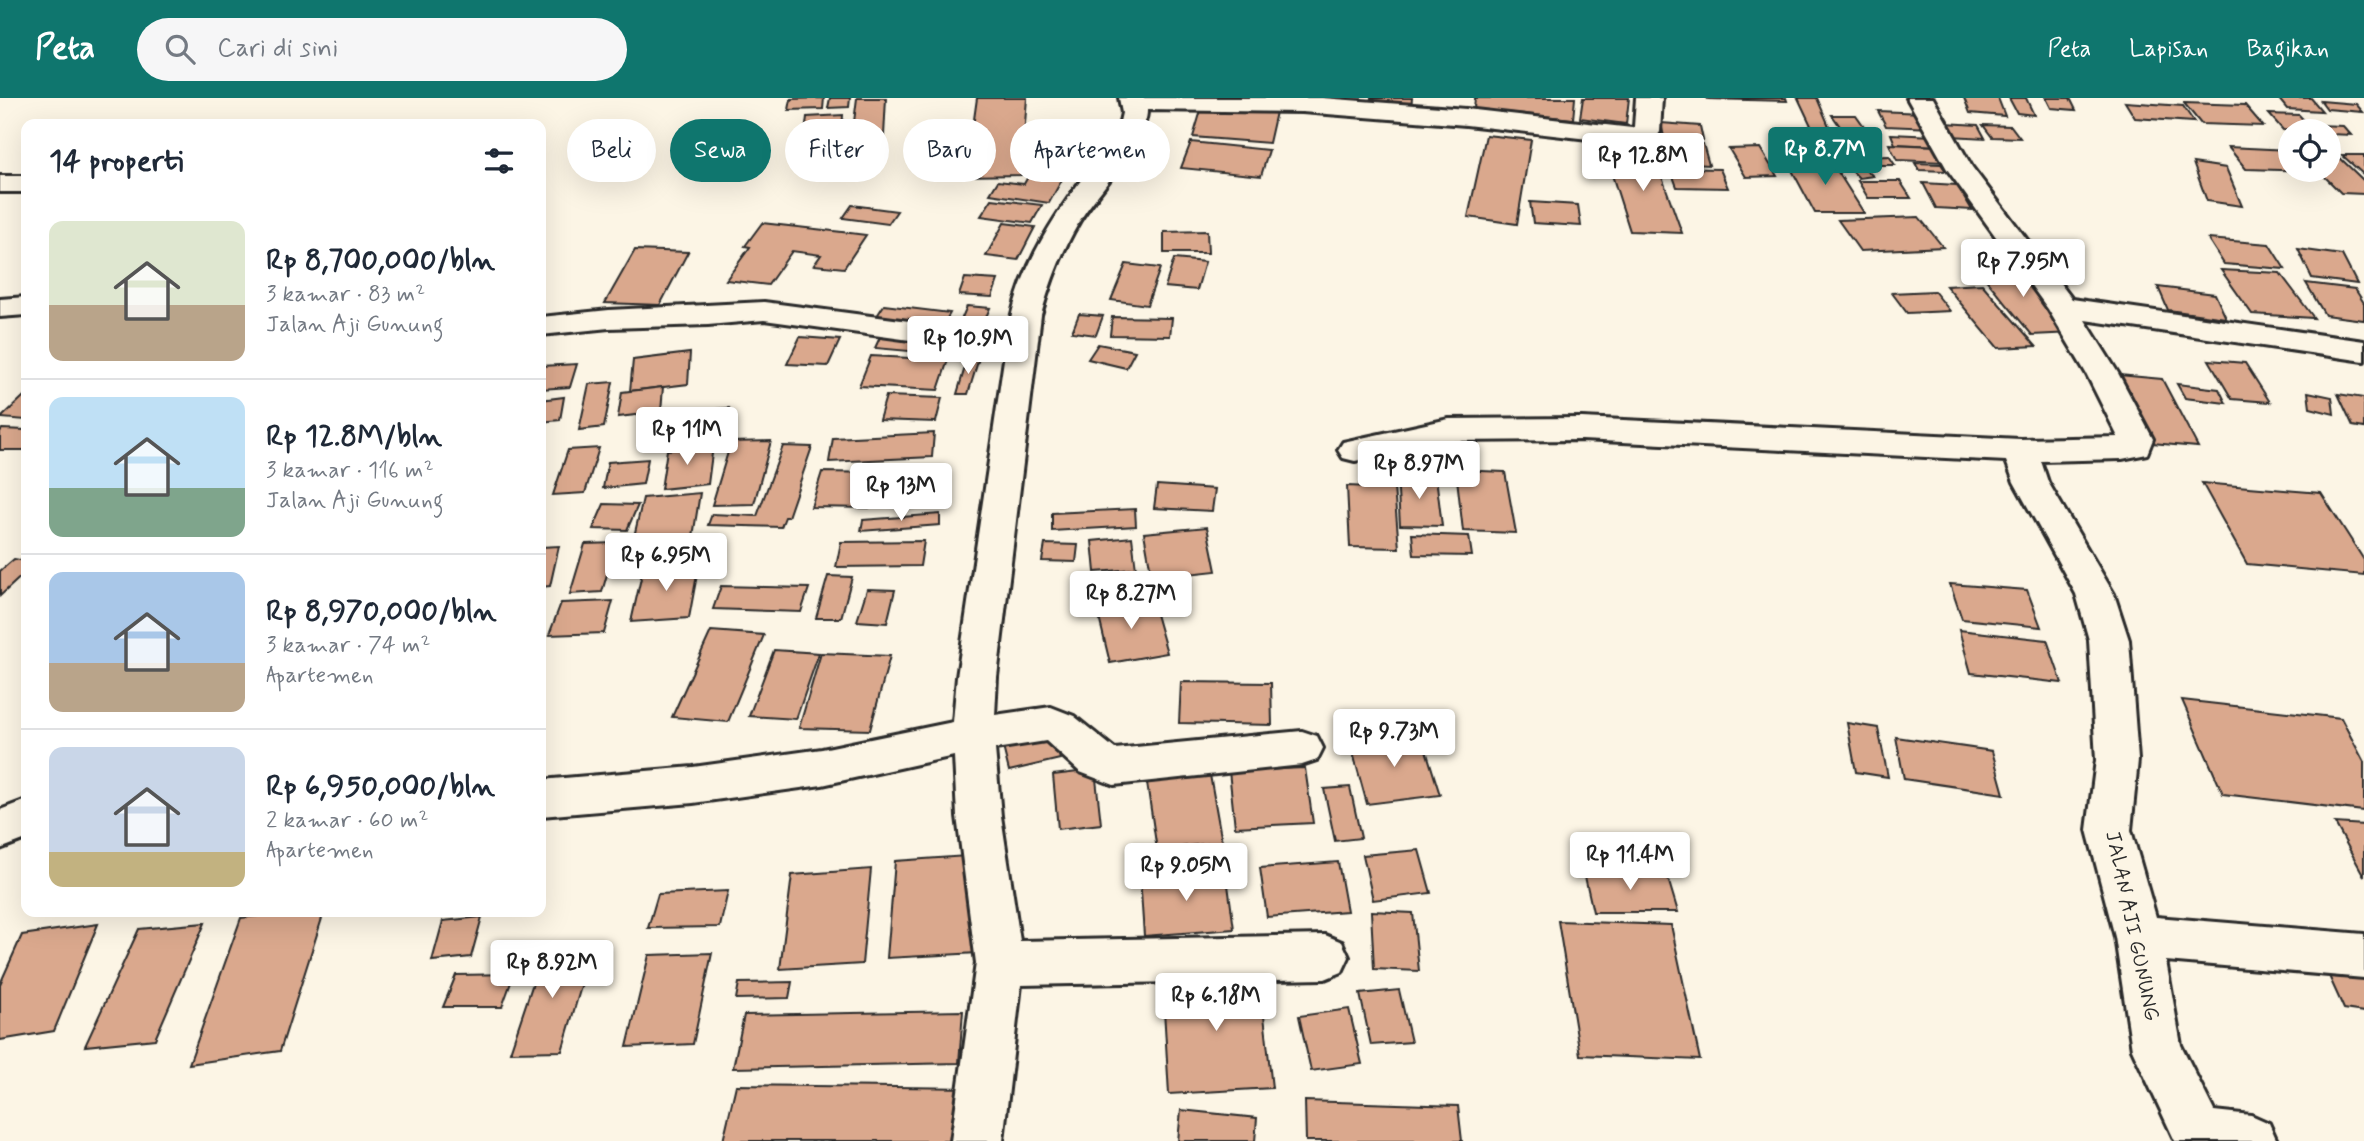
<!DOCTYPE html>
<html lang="id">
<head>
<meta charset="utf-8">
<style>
  :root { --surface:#fff; --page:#f6f6f7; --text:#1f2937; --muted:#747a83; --line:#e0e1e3; --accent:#0f766e }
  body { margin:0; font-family:Mynerve,sans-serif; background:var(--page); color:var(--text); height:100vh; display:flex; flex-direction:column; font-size:26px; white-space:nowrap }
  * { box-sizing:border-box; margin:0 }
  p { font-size:23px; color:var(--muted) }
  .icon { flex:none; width:38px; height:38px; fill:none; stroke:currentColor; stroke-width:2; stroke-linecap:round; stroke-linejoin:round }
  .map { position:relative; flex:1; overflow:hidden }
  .sheet { position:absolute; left:21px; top:21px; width:525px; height:798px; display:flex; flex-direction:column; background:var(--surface); border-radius:14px; box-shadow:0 7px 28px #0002 }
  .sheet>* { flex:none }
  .guide { position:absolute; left:567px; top:21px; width:665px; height:63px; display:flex; gap:14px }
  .buttons { position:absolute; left:2278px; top:21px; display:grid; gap:14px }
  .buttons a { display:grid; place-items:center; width:63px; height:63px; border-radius:50%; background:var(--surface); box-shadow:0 7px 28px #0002; font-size:35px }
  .price { position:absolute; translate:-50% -60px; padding:0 16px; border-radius:7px; background:#fff; color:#222; font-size:23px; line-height:46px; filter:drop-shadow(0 2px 4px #0008) }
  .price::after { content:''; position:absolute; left:50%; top:42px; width:21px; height:16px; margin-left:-10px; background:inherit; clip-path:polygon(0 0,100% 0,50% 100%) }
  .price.current { background:var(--accent); color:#fff }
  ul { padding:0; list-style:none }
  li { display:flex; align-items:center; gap:21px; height:175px; padding:0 28px }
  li+li { border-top:2px solid var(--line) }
  li span { display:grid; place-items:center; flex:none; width:196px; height:140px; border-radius:14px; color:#555 }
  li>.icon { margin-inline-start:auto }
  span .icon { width:84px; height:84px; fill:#fffc; stroke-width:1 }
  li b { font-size:30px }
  h2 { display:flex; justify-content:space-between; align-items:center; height:84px; padding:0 28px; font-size:30px }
  .chip { padding:0 24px; border-radius:32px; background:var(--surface); box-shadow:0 7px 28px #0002; font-size:24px; line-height:63px }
  .chip.current { background:var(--accent); color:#fff }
  header { display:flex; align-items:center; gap:42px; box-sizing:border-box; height:98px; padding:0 35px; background:var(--accent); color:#fff }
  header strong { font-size:33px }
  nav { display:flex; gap:38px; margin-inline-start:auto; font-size:24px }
  .search { width:490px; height:63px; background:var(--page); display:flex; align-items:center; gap:18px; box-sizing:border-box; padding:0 24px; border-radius:38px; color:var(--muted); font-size:26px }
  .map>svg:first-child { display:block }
  .building { fill:#daa88d; stroke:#2b2b2b; stroke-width:2 }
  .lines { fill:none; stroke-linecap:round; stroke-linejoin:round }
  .minor-casing { stroke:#2b2b2b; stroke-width:6 }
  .minor { fill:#fcf5e5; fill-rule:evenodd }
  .labels { text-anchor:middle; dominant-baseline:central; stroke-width:5; stroke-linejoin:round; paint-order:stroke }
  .street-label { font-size:21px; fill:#2b2b2b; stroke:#fcf5e5 }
</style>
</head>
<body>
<header>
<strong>Peta</strong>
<div class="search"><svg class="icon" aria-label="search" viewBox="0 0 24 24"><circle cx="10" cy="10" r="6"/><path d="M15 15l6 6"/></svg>Cari di sini</div>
<nav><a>Peta</a><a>Lapisan</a><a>Bagikan</a></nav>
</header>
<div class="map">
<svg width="2364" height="1043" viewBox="0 0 2364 1043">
  <rect width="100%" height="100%" fill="#fcf5e5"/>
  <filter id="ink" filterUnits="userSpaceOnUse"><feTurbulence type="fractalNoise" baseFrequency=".0143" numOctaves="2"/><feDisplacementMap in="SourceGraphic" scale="14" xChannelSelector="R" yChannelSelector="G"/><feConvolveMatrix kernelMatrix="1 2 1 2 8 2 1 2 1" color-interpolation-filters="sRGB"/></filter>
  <g filter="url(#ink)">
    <!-- building -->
    <g class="building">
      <path d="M824,0L823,11L789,12L791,1Z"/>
      <path d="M830,0H850L849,9L828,10Z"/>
      <path d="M857,0H886L884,38L852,40Z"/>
      <path d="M977,0H1027L1021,77L966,78Z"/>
      <path d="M1371,0H1412L1411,12L1370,9Z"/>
      <path d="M1475,0H1575L1573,21L1474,11Z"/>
      <path d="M1583,0H1629L1626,26L1580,20Z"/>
      <path d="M1707,0H1786L1787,3L1708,1Z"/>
      <path d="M1798,0H1817L1832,35L1814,34Z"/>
      <path d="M1964,0H1998L2005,18L1970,15Z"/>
      <path d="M2009,0H2026L2034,17L2017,15Z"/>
      <path d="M2046,0H2070L2076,12L2051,10Z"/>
      <path d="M2278,0H2311L2322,13L2287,11Z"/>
      <path d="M2321,3L2356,6L2363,14L2327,11Z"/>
      <path d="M2125,4L2183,8L2194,24L2135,20Z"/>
      <path d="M2184,5L2245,7L2263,28L2201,26Z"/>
      <path d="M1202,9L1276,14L1269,45L1193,39Z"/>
      <path d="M1878,13L1922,15L1931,30L1886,28Z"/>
      <path d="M2269,16L2299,17L2314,33L2283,32Z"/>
      <path d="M843,17L842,32L805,35L807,19Z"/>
      <path d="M1832,17H1856L1873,41H1849Z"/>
      <path d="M1661,25L1700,28L1703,42L1664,39Z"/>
      <path d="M1945,25L1978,27L1985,40L1951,38Z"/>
      <path d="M1983,27L2011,28L2020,40L1992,39Z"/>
      <path d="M2316,27L2343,28L2351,37L2329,36Z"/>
      <path d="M847,34L846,55L794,59L796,38Z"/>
      <path d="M1891,36L1934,38L1939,48L1895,46Z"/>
      <path d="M1486,37L1531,42L1517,126L1468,119Z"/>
      <path d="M1656,43L1703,46L1709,67L1661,64Z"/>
      <path d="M1191,44L1269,52L1261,78L1181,70Z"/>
      <path d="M1889,46L1935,48L1944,64L1897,62Z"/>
      <path d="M1044,49L1078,53L1049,105L990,96L998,83L1024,86Z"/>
      <path d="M2228,49L2289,52L2291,72L2309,73L2246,71Z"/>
      <path d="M1760,50L1777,78L1746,79L1729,51Z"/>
      <path d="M1605,55L1654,57L1682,135L1630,133Z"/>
      <path d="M2329,56H2336L2364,83V96L2341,95L2318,72H2329Z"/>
      <path d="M2342,57H2364V77Z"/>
      <path d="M1889,58L1895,67H1871L1864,59Z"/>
      <path d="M1787,63H1831L1864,115H1815Z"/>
      <path d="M1858,64L1873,78L1859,80L1844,65Z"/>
      <path d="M1915,65L1941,66L1946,73L1919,72Z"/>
      <path d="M2193,65L2226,70L2242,108L2207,103Z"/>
      <path d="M1670,70L1720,71L1728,90L1677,89Z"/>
      <path d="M1858,83H1900L1911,100H1868Z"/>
      <path d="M1923,85L1957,87L1972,112L1936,110Z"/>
      <path d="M992,101L1042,107L1032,125L981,118Z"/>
      <path d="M1530,104L1578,107L1581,128L1533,125Z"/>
      <path d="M852,107L897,113L888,126L843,120Z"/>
      <path d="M1919,119L1943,149L1860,153L1838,122Z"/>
      <path d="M762,125L842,134L866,137L844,170L814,167L821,157L792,153L768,187L726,182L750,149L745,148Z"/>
      <path d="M1004,125L1035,129L1018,162L986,158Z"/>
      <path d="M1207,133L1208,155H1164V134Z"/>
      <path d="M2208,141L2269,146L2285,171L2224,166Z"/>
      <path d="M2298,151L2342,157L2357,186L2312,180Z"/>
      <path d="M635,152L688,154L660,207L605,205Z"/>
      <path d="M1174,161L1205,164L1197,192L1165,189Z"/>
      <path d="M2012,165L2072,235L2032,237L1974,167Z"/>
      <path d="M1126,166L1160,170L1147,207L1111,202Z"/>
      <path d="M2221,172L2280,175L2314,220L2252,216Z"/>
      <path d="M965,180L998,182L992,199L959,197Z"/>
      <path d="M2306,185L2355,191L2364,205V222L2325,217Z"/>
      <path d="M1982,186L2036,248L1998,250L1946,188Z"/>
      <path d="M2158,189L2215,196L2226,220L2168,212Z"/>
      <path d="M1934,193L1950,213L1907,215L1892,195Z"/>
      <path d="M884,207L950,215L940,233L873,224Z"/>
      <path d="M967,208L990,210L978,238L955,236Z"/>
      <path d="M1079,216L1103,218L1096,237L1072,234Z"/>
      <path d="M1112,219L1172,220L1170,238L1110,237Z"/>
      <path d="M800,239L840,242L828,268L787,266Z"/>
      <path d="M880,239L959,245L954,257L875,250Z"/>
      <path d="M1098,246L1135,253L1126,270L1088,261Z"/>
      <path d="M690,255L688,286L630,293L633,262Z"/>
      <path d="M871,258L948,262L938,292L859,288Z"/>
      <path d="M968,259L979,260L968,296H957Z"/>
      <path d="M2209,262L2245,265L2270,304L2232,301Z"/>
      <path d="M577,266L570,289L541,291V268Z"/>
      <path d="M2119,277L2162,281L2198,349L2152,345Z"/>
      <path d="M613,284L604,329L579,332L589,286Z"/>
      <path d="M2177,286L2219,291L2226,305L2185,300Z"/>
      <path d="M663,289L661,314L618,319L622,294Z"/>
      <path d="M2308,294L2332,299L2334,316L2310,310Z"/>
      <path d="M26,296V322L1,320Z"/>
      <path d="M2338,296L2364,300V330L2353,328Z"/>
      <path d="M886,298L942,300L936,324L879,322Z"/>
      <path d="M564,299L560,322L541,324V302Z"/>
      <path d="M729,310L724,332L681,335L686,313Z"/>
      <path d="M2,331L26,332V349L24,352H0V334Z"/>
      <path d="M934,335L932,359L829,364L833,340Z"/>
      <path d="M771,343L754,406L712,407L731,344Z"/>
      <path d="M713,348L708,386L661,391L667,352Z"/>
      <path d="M783,348L812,349L788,419H785L781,429L708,427L712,416L757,418Z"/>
      <path d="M599,350L585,395L553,397L568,352Z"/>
      <path d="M648,361L643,386L603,390L608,364Z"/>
      <path d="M1456,372L1505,374L1516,435L1463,433Z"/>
      <path d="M822,374L879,375L869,410L811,409Z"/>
      <path d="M1397,377L1436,379L1442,428L1400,427Z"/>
      <path d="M2202,385L2321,395L2364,462V477L2247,466Z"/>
      <path d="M1157,387L1215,391L1212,413L1154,410Z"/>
      <path d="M1347,388L1394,390L1399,450L1350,449Z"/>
      <path d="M700,395L691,451L630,456L643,400Z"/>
      <path d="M604,406L638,407L627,432L593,431Z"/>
      <path d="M1135,411L1136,428L1052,433V415Z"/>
      <path d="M940,416V427L861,433L863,422Z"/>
      <path d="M1207,429L1216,473L1152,480L1144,435Z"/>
      <path d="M1412,436L1469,438L1472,458L1414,457Z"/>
      <path d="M1132,439L1136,471L1095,474L1092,443Z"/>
      <path d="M924,443L920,468L836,469L841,444Z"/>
      <path d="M616,445L602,494L570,496L585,446Z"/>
      <path d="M1045,446L1078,447L1076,464L1042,463Z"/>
      <path d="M559,448L550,488L541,489V449Z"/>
      <path d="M14,461L26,463V474L0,498V473Z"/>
      <path d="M699,466L689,520L631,524L643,471Z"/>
      <path d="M828,478L852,479L841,520H816Z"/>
      <path d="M1950,486L2027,492L2041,529L1962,521Z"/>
      <path d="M721,488L809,490L801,514L713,511Z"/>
      <path d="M867,491L895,492L887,525L857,523Z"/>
      <path d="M1152,502L1167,555L1110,565L1097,511Z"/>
      <path d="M613,503L604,535L549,537L561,505Z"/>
      <path d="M1959,532L2047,542L2062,585L1971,575Z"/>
      <path d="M711,533L764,537L728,624L672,619Z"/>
      <path d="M774,552L819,555L796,621L749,618Z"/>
      <path d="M821,555L890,558L870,632L799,630Z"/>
      <path d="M1181,584L1271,585L1272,627L1179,625Z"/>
      <path d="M2182,602L2341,620L2364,664V713L2223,696Z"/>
      <path d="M1847,625L1878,630L1888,679L1856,674Z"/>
      <path d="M1051,633L1060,661L1009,673L1002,645Z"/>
      <path d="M1421,636L1440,697L1367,706L1350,644Z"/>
      <path d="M1896,639L1992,653L2004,696L1904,681Z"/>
      <path d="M1305,670L1313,725L1235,729L1229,673Z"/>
      <path d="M1095,672L1101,726L1058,731L1053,677Z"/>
      <path d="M1210,677L1222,744L1157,752L1147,685Z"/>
      <path d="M1350,689L1361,740L1335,743L1324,691Z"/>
      <path d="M2335,725L2364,727V778Z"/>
      <path d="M1419,752L1431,795L1373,802L1363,757Z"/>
      <path d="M981,757L978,855L887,860L895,763Z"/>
      <path d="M1338,764L1347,813L1267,819L1260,770Z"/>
      <path d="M871,771L862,866L780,871L792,777Z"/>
      <path d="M1226,772L1234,831L1144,838L1140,779Z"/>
      <path d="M1584,774H1666L1678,814H1593Z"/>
      <path d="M728,793L720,829L648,830L658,796Z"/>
      <path d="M1371,813L1413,815L1419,873L1374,871Z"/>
      <path d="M292,814H324L280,953L189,966L241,820Z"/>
      <path d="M482,819L471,859L432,863L443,823Z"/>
      <path d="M1558,823L1671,827L1700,962L1580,957Z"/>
      <path d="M205,825L155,941L85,948L139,831Z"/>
      <path d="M98,826L54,933L0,942V886L22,837Z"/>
      <path d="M593,848L562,953L510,954L545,849Z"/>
      <path d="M712,855L693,946L627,949L649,857Z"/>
      <path d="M2324,867L2364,872V914L2344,911Z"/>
      <path d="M1259,872L1272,990L1169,996L1162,878Z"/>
      <path d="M514,876L502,909H443L456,877Z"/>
      <path d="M792,884L789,900L736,901L739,885Z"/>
      <path d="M1399,892L1411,944L1371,947L1360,896Z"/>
      <path d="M1349,911L1362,966L1311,973L1299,918Z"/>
      <path d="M963,913L959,965L733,970L744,917Z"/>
      <path d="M736,987L974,990L968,1043H723Z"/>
      <path d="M1305,1003L1458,1008L1462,1043H1306Z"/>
      <path d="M1181,1012L1257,1020L1255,1043H1178Z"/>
    </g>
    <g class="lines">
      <!-- minor casing -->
      <g class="minor-casing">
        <g id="minor">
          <path d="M1119,0H1322L1466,11L1632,30L1634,29L1636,0H1662L1660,34L1656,40L1632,46L1466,27L1302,14L1147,12C1148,43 1094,97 1078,126C1061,155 1050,185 1041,217L997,579L995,617L1051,609L1074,618L1115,651L1302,633L1317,638L1323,650L1317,662L1302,667L1114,687L1080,674L1046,643L995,651L1001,718L1020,843L1325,837L1342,844L1349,859L1342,874L1325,881L1021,887L1003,1043H951L976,865L957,718L954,658L822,687L693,705L541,718V682L693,669L822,651L953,624L957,579L1005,255L764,222L708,227L609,230L541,237V219L609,212L764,204L1008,236C1020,156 1072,95 1118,32L1122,15Z"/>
          <path d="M1907,0H1933L1972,69L2072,201L2364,243V263L2085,222L2118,275L2153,341L2147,356L2122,361L2041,363L2048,384L2114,496L2129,542L2138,662L2131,732L2156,819L2364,836V880L2166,863L2181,947L2214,1013L2251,1017L2269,1025L2277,1043H2175L2132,951L2115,839L2087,732L2096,662L2089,542L2076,496L2014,384L2006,363L1582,342L1449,343L1355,363L1343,360L1338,352L1343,344L1449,321L1582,320L2020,341L2118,339L2086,275L2048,211L1947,71Z"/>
          <rect x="0" y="78" width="26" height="16"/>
          <path d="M26,199V217L0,219V201Z"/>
          <path d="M26,702V741L0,751V712Z"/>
        </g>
      </g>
      <!-- minor -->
      <use href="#minor" class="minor"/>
    </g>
  </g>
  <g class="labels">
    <!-- street labels -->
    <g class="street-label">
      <text transform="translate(2132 828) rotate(78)">JALAN AJI GUNUNG</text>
    </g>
  </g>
</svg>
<div class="buttons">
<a><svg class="icon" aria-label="locate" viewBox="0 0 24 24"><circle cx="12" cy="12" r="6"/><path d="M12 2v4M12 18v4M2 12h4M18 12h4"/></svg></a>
</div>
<b class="price current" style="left:1825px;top:89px">Rp 8.7M</b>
<b class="price" style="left:1643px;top:95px">Rp 12.8M</b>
<b class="price" style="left:2023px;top:201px">Rp 7.95M</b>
<b class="price" style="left:968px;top:278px">Rp 10.9M</b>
<b class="price" style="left:687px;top:369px">Rp 11M</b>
<b class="price" style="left:1419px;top:403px">Rp 8.97M</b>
<b class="price" style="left:901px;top:425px">Rp 13M</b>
<b class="price" style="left:666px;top:495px">Rp 6.95M</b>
<b class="price" style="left:1131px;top:533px">Rp 8.27M</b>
<b class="price" style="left:1394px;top:671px">Rp 9.73M</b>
<b class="price" style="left:1630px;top:794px">Rp 11.4M</b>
<b class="price" style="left:1186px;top:805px">Rp 9.05M</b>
<b class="price" style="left:552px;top:902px">Rp 8.92M</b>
<b class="price" style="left:1216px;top:935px">Rp 6.18M</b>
<div class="guide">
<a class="chip">Beli</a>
<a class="chip current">Sewa</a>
<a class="chip">Filter</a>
<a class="chip">Baru</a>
<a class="chip">Apartemen</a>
</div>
<section class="sheet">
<h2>14 properti<svg class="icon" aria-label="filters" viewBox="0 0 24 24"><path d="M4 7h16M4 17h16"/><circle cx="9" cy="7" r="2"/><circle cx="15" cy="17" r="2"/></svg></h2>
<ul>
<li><span style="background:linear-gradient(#dfe7d0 60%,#b9a48a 0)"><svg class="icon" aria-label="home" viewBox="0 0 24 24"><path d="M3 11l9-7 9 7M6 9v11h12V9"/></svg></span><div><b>Rp 8,700,000/bln</b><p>3 kamar · 83 m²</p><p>Jalan Aji Gunung</p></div></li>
<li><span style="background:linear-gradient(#bfe0f5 65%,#7fa58c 0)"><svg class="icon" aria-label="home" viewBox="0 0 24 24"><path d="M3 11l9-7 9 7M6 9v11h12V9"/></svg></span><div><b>Rp 12.8M/bln</b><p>3 kamar · 116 m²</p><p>Jalan Aji Gunung</p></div></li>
<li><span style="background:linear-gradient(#a9c7e8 65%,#b9a48a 0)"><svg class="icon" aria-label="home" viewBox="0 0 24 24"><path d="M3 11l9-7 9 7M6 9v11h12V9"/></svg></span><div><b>Rp 8,970,000/bln</b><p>3 kamar · 74 m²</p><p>Apartemen</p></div></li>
<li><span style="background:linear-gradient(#c9d6e8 75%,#c2b280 0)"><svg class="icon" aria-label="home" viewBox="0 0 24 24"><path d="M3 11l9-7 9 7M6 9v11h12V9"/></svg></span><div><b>Rp 6,950,000/bln</b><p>2 kamar · 60 m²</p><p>Apartemen</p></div></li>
</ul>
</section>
</div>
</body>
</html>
